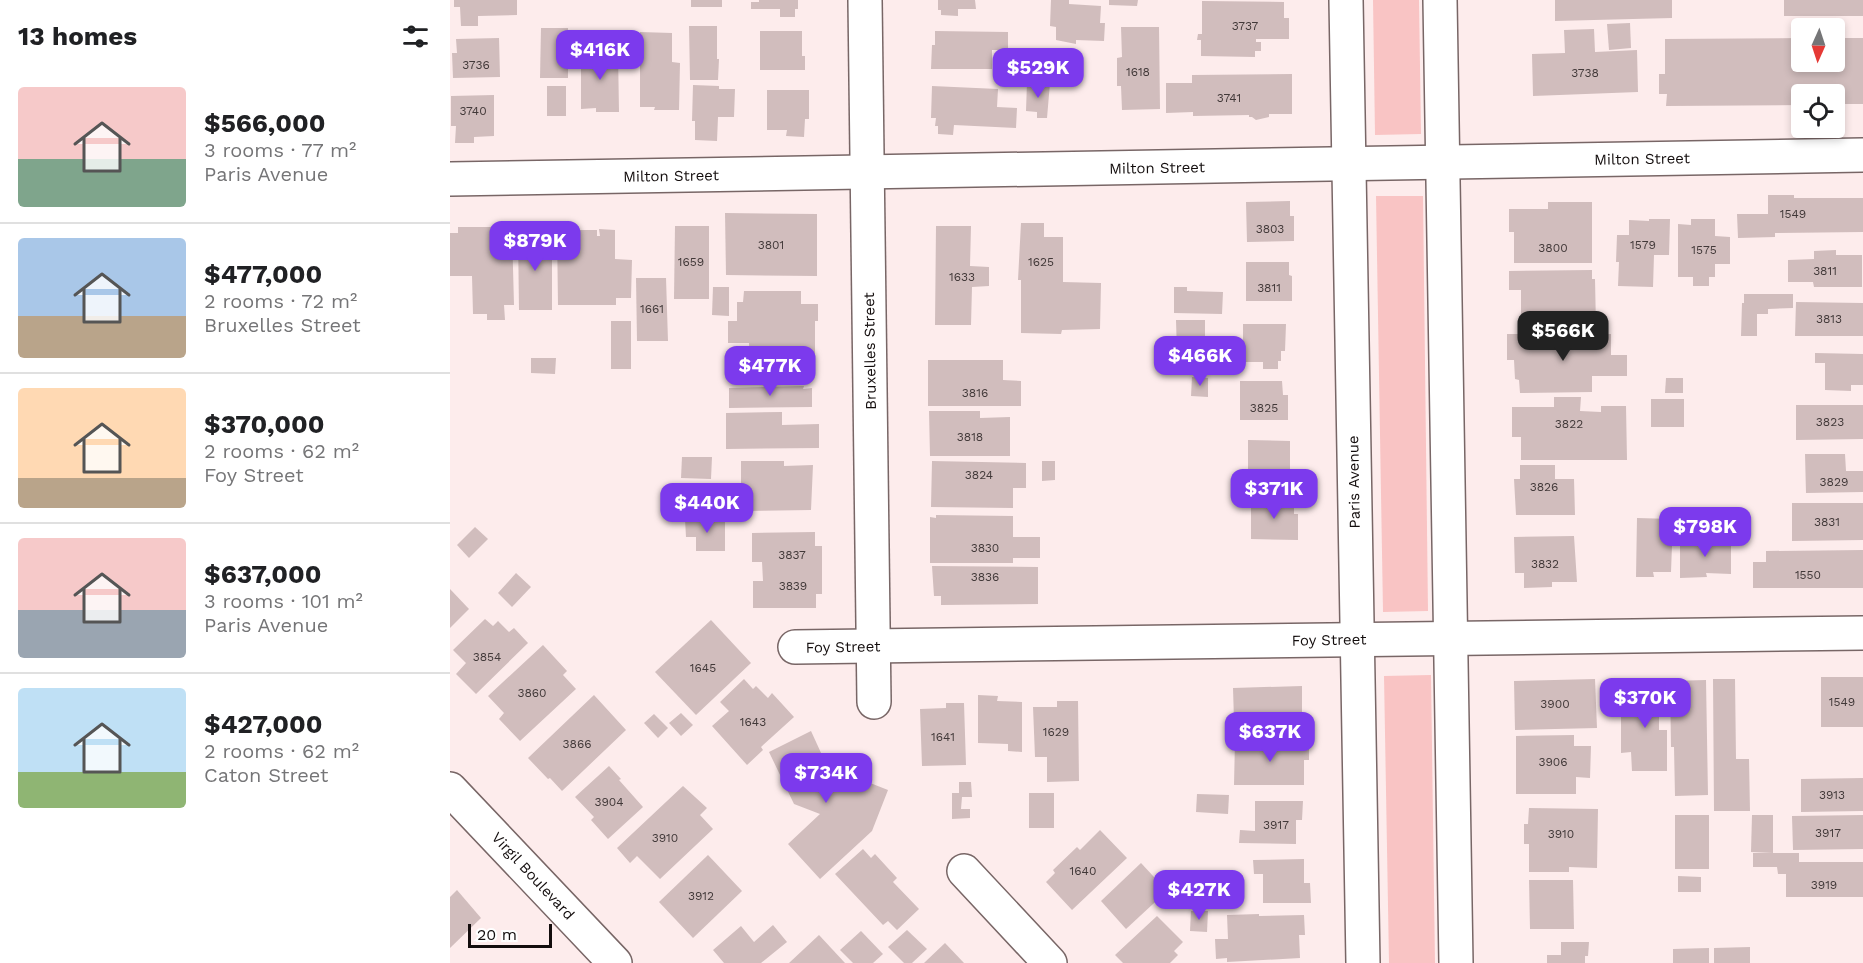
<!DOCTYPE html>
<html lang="en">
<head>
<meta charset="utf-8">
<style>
  :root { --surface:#fff; --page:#f2f2f2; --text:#202124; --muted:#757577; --line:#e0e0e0; --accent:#7c3aed }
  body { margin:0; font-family:"Work Sans",sans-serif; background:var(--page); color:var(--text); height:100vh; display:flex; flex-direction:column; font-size:22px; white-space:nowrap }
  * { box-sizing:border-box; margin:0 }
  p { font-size:20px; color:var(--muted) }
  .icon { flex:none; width:33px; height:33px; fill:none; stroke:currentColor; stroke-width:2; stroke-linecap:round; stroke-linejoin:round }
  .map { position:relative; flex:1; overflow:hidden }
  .side { display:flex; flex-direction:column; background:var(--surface); width:450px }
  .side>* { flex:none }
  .needle { width:39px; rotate:183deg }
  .controls { position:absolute; left:1341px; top:18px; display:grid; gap:12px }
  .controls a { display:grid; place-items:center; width:54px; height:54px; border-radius:6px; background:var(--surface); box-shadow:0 3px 9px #0003; font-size:30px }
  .scale { position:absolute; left:18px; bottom:15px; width:84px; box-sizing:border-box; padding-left:6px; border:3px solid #130d0d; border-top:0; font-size:16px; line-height:21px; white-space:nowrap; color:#130d0d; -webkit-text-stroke:4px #fff; paint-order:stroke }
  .price { position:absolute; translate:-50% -51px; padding:0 14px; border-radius:12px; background:var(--accent); color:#fff; font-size:20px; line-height:39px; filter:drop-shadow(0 2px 3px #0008) }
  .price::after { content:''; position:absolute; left:50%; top:36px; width:18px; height:14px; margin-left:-9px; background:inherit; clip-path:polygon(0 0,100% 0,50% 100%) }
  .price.on { background:#222; color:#fff }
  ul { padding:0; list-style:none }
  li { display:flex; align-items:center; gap:18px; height:150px; padding:0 18px }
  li+li { border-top:2px solid var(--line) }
  li span { display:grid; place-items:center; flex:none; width:168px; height:120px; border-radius:6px; color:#555 }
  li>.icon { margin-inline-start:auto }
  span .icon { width:72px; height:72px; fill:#fffc; stroke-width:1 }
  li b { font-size:26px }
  h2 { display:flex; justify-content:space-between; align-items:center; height:72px; padding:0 18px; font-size:26px }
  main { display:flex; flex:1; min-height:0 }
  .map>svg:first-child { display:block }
  .green { fill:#f9c4c4 }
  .building { fill:#d1bdbd }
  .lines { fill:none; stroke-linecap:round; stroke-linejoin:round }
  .street-casing { stroke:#786666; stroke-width:36 }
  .secondary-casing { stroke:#786666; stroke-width:36 }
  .street { stroke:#fff; stroke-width:33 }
  .secondary { stroke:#fff; stroke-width:33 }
  .labels { text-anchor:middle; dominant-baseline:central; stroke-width:4.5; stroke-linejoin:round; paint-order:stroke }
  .number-label { font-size:12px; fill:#423939 }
  .street-label { font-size:15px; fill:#130d0d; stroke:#fff }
</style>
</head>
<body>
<main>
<section class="side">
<h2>13 homes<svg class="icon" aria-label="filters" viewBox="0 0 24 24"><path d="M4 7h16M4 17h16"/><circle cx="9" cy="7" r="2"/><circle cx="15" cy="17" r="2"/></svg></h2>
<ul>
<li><span style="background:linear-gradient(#f6c9c9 60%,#7fa58c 0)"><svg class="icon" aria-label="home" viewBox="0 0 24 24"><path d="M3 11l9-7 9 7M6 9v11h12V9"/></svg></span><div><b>$566,000</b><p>3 rooms · 77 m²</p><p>Paris Avenue</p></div></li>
<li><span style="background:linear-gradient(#a9c7e8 65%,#b9a48a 0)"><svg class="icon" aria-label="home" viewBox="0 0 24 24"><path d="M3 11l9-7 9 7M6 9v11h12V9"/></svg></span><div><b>$477,000</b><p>2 rooms · 72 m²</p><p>Bruxelles Street</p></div></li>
<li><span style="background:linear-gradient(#ffd9b3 75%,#b9a48a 0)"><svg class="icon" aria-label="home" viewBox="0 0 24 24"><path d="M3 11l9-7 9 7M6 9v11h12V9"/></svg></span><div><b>$370,000</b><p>2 rooms · 62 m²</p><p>Foy Street</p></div></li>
<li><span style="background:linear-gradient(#f6c9c9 60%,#9aa5b1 0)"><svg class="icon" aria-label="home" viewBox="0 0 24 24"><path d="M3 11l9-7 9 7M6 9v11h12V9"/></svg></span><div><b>$637,000</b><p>3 rooms · 101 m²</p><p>Paris Avenue</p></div></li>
<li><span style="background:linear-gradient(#bfe0f5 70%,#8fb573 0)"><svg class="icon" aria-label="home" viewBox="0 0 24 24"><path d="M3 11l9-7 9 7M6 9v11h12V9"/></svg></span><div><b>$427,000</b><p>2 rooms · 62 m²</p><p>Caton Street</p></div></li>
</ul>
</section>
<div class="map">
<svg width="1413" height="963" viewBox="0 0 1413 963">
  <rect width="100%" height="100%" fill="#fdecec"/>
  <!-- green -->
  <g class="green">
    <path d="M923,0H969L971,134L925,135Z"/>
    <path d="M926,196H973L978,611L933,612Z"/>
    <path d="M981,675L985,963H939L934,676Z"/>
  </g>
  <!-- building -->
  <g class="building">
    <path d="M4,0H67V15L28,16V26H11L10,7H4Z"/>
    <rect x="241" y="0" width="31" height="7"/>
    <path d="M309,0H348V9H345V17H330V9H301V2H309Z"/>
    <path d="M488,0H525L526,9H508V16L491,15V10H488Z"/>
    <path d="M601,0H619V4L651,6L650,23H655L654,41L626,40V44L606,40V27L600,26Z"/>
    <path d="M659,0H688L687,6L659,5Z"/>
    <path d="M1105,0H1222V18L1105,21Z"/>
    <rect x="1334" y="0" width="79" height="16"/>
    <path d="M752,1L834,2V18H839V39H806V42H811V51H805V57L751,56V40H747L748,34H752Z"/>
    <path d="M1180,23L1181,48L1159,50L1157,24Z"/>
    <path d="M239,26H267V59H269L268,80H240Z"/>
    <path d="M671,27H709L710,109L672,110L671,86H667V58L672,57Z"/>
    <path d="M91,28H118V78H90Z"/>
    <path d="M1144,29L1145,52L1187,50L1188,92L1083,96L1082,54L1115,53L1114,30Z"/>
    <path d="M310,31H352V56H355V70H310Z"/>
    <path d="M485,31L558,32V50H542V69H481L482,45H485Z"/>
    <path d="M190,32L222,33V62L230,63L229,110H204L205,107H190Z"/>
    <path d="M49,38L50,77L3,78L2,53H7L6,39Z"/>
    <path d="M1352,38V62H1384V38H1413V104H1392V108H1384V94H1352V105L1216,106L1217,94H1209V74H1215V39Z"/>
    <path d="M131,52H168L169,112H146V108L131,109Z"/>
    <path d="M842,74V114H819V117L806,120L802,117H799V115L743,116V112L716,113V83H742V75Z"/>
    <path d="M577,82L600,83L597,118H587V112L576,111Z"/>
    <path d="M243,85L269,86V89H285L284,117H268L267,141L245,140V121H242Z"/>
    <rect x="97" y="86" width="19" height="30"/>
    <path d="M482,86L548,89L547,107L567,108L566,128L504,125L503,135L488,134V126H485L486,118H481Z"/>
    <path d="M317,90H359V119H355L354,137L336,136L337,130H317Z"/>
    <path d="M44,95V136L24,137V143H5L6,126H1V96Z"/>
    <path d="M1318,195H1344V198H1413V232L1325,233V237L1288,238L1287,214H1318Z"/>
    <path d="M840,201V216H844V241L797,242L796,202Z"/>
    <path d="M1098,202H1142V263H1064V232H1059V209H1098Z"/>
    <path d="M275,213L367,214V276L276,275Z"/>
    <path d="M1199,219H1220L1219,255H1204L1203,287L1168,286L1169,262H1166L1167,235H1179V220L1199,221Z"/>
    <path d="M1241,219H1265V236L1280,237V264H1265V277H1259V286H1243V277H1228V224L1241,225Z"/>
    <path d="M571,223H594V237H613V282L651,283L650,329L612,330L611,334L571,333V280H568Z"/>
    <path d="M225,226H259V299H224Z"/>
    <path d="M486,226H521L520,266L539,267V286L522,287L521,325H485Z"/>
    <path d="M8,227H47V232L62,231L64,305H54L55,320H37V314H23L22,276H0V233H8Z"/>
    <path d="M149,229L165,230V259L182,260L181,298H166V305H108L107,230H147V236H150Z"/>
    <path d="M102,233V310H69L68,234Z"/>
    <path d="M1386,250V255H1412V287H1364L1363,282H1338V260L1364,259V251Z"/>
    <path d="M796,262H839V275L842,276V301H796Z"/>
    <path d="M1142,270V279H1145L1146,327L1071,328V290H1059V271Z"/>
    <path d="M186,278H216L218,341H187Z"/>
    <path d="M263,287H279V316L262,315Z"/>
    <path d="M724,287H737V291L773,292L772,314L724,313Z"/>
    <path d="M294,291H351V304H368V321H365V367H300L299,343H278V321H287V302H293Z"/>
    <path d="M1294,294H1343V308L1318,309V314H1307V336H1291L1292,303H1294Z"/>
    <path d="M1346,302L1413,303V336H1345Z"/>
    <path d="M726,320H755V354H727Z"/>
    <rect x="161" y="321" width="20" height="48"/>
    <path d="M793,324H836L835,351H831V361H828V369H813V362H793Z"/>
    <path d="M1057,334H1087V335L1161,334V355H1177V376H1142V392L1070,393L1069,380L1065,379L1064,360H1057Z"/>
    <path d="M1365,353L1413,354V385H1401V391L1375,390V363H1365Z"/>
    <path d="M81,358H106L105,374L81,373Z"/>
    <path d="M478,360H553V380L571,381V406H478Z"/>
    <path d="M742,377L758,378V397L741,396Z"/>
    <path d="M1216,378H1233V393H1215Z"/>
    <path d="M790,381H832L833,395H838V420H790Z"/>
    <path d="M354,386L353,389L362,388V407L279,408V388Z"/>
    <path d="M1104,397H1131L1130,411L1151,412V406H1176L1177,460H1071V437H1062V407H1104Z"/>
    <rect x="1201" y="399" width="33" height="28"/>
    <path d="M1346,405H1413V439L1346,440Z"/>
    <path d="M479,411H530V418L560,417V456H480Z"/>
    <path d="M332,412V425L369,424V448L276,449V413Z"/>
    <path d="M798,440L840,441V470H835L834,480L792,479L793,473H798Z"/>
    <path d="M1355,454H1395L1396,471H1413V492L1356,493Z"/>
    <path d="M232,457H262L261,479L231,478Z"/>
    <path d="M291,461H334V466L363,465L361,510L291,511Z"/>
    <path d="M482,461L576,463V488H563V508L481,507Z"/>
    <path d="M592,461H605V480L592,481Z"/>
    <path d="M1070,465H1105V479H1124L1125,515H1066L1064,479H1070Z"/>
    <path d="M801,500H844V514H848V540L801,539Z"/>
    <path d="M1342,503H1413V540L1342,541Z"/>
    <path d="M486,515L563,516V537H590V558H563V563H480V517L486,518Z"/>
    <path d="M1187,518L1223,519L1221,572H1203L1204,577H1186Z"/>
    <path d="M235,519H275V551H246V537H236Z"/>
    <path d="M25,527L38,539L19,558L7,545Z"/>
    <path d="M365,532V546H372V594H366V608H303V581H313L312,562H302V533Z"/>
    <path d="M1124,536L1127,582H1102V587L1074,588V573H1065L1064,537Z"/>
    <path d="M1230,541H1281V574L1256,573L1257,577L1230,578Z"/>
    <path d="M1413,550V588H1303V562H1316V551Z"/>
    <path d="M482,566L588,567V604L491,605V596H484Z"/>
    <path d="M66,573L81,587L62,607L48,593Z"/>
    <path d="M0,589L19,609L0,628Z"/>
    <path d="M35,619L43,626L48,621L59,632L64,628L78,643L26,694L6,674L16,663L3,650Z"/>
    <path d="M261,620L301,663L246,715L205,672Z"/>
    <path d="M93,645L117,671L113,675L126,689L70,741L49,719L54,713L38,696Z"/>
    <rect x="1371" y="677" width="42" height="50"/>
    <path d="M294,679L303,689L306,686L318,698L322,693L344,717L311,747L313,750L297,765L262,726L279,711L270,702Z"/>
    <path d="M1145,679L1147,728L1065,730L1064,681Z"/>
    <path d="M1263,679H1285L1286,759H1299L1300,811H1264Z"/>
    <path d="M1256,680L1258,795L1225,796L1224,747H1221L1220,681Z"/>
    <path d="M852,686V716H829V730H792L791,721H784L783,688Z"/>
    <path d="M1171,691H1219V717H1209V730H1217V771H1182L1181,752L1171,753Z"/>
    <path d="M144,695L176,730L112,791L100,778L98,779L78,758Z"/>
    <path d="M528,695L548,696L547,701L572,702V752L558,751V744L528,743Z"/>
    <path d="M607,701H628L629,781L597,782V757H585L583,707H607Z"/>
    <path d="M496,703H514L516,765L472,766L470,709L496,708Z"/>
    <path d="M231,713L243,725L231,736L219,723Z"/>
    <path d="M204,714L218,728L208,738L194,723Z"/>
    <path d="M361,731L377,766L438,790L422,831L370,879L338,844L370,814L344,804L319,752Z"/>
    <path d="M1124,735V746H1141L1140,778L1126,777V794H1066V736Z"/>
    <path d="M785,741H859V760H854V785H784Z"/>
    <path d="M159,766L171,779L169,780L193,807L158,839L141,820L144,817L125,797Z"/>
    <path d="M1413,778V811L1351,812V779Z"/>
    <path d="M509,782H521L522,797H512L511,809H520V818L502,819V793H509Z"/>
    <path d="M233,786L257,808L250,815L263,829L210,879L187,856L180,863L167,848Z"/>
    <rect x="579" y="793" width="25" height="35"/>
    <path d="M747,794L779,795L778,814L746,812Z"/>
    <path d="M805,801H853L852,820H846V844L789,843L790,830L805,831Z"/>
    <path d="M1079,808L1148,809L1147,868L1119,867V872H1079V844H1074V824H1078Z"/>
    <rect x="1225" y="815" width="34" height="54"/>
    <path d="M1302,815H1323V853L1301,852Z"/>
    <path d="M1413,815V849L1343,850L1342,816Z"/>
    <path d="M650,830L677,858L622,910L596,882L605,873L603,870L627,847L630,850Z"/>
    <path d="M413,849L421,858L425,854L447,878L443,882L469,909L447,930L438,921L433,925L385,874Z"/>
    <path d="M1303,853H1349V862H1413V897H1336V874H1328L1327,867H1303Z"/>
    <path d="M258,855L292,891L243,938L209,902Z"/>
    <path d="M854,859V883H860L861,903H813V874H804L803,860Z"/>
    <path d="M691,863L717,891L676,929L651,901Z"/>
    <path d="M1228,876L1251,877V892H1228Z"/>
    <path d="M1079,880H1123L1124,929H1080Z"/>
    <path d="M7,890L31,918L0,948V897Z"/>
    <path d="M741,911H758L757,932L740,931Z"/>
    <path d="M809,914V916L854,915L855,935H849L850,958L777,962V958L766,959L765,939H778L777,915Z"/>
    <path d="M707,916L733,942L724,951L728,955L720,963H673L665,955Z"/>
    <path d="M323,925L337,942L311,963H274L263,950L291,926L304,942Z"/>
    <path d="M457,930L477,949L462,963H454L438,947Z"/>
    <path d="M411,931L433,954L423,963H403L390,950Z"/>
    <path d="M369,935L395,963H339Z"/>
    <path d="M1111,942H1139L1138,956H1135V963H1097V955H1111Z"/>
    <path d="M495,943L514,963H474Z"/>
    <path d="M1300,947V963H1264V948Z"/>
    <path d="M1259,948V963H1223V949Z"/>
  </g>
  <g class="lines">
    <!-- street casing -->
    <g class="street-casing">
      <g id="street">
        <path d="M415,0L424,702"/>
        <path d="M0,179L1413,155"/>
        <path d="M345,647L1413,633"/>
        <path d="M0,789L165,963"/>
        <path d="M514,871L600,963"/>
      </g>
    </g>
    <!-- secondary casing -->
    <g class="secondary-casing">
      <g id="secondary">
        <path d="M896,0L913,963"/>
        <path d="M990,0L1006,963"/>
      </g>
    </g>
    <!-- street -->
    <use href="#street" class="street"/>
    <!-- secondary -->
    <use href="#secondary" class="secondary"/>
  </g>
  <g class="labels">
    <!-- number labels -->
    <g class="number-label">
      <text x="795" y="26">3737</text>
      <text x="26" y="65">3736</text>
      <text x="688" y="72">1618</text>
      <text x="1135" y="73">3738</text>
      <text x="779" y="98">3741</text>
      <text x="23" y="111">3740</text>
      <text x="1343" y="214">1549</text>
      <text x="820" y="229">3803</text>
      <text x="321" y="245">3801</text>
      <text x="1193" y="245">1579</text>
      <text x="1103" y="248">3800</text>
      <text x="1254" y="250">1575</text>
      <text x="241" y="262">1659</text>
      <text x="591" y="262">1625</text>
      <text x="1375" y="271">3811</text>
      <text x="512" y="277">1633</text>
      <text x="819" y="288">3811</text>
      <text x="202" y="309">1661</text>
      <text x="1379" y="319">3813</text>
      <text x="525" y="393">3816</text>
      <text x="814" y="408">3825</text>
      <text x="1380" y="422">3823</text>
      <text x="1119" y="424">3822</text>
      <text x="520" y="437">3818</text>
      <text x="529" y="475">3824</text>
      <text x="1384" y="482">3829</text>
      <text x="1094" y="487">3826</text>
      <text x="1377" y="522">3831</text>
      <text x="535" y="548">3830</text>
      <text x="342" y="555">3837</text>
      <text x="1095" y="564">3832</text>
      <text x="1358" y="575">1550</text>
      <text x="535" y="577">3836</text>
      <text x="343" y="586">3839</text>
      <text x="37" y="657">3854</text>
      <text x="253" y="668">1645</text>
      <text x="82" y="693">3860</text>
      <text x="1392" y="702">1549</text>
      <text x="1105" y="704">3900</text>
      <text x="303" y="722">1643</text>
      <text x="606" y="732">1629</text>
      <text x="493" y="737">1641</text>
      <text x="127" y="744">3866</text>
      <text x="1103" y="762">3906</text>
      <text x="1382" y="795">3913</text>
      <text x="159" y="802">3904</text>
      <text x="826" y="825">3917</text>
      <text x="1378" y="833">3917</text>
      <text x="1111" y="834">3910</text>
      <text x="215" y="838">3910</text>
      <text x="633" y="871">1640</text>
      <text x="1374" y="885">3919</text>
      <text x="251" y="896">3912</text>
    </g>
    <!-- street labels -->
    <g class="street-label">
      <text transform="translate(1192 159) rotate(-1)">Milton Street</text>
      <text transform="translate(707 168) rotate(-1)">Milton Street</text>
      <text transform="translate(221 176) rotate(-1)">Milton Street</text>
      <text transform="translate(420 351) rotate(-91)">Bruxelles Street</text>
      <text transform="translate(904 482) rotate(-91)">Paris Avenue</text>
      <text transform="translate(879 640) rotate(-1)">Foy Street</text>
      <text transform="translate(393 647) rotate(-1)">Foy Street</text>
      <text transform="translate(83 876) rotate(47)">Virgil Boulevard</text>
    </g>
  </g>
</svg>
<div class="controls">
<a><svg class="needle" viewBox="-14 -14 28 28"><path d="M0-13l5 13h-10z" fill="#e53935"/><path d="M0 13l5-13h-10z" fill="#757577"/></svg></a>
<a><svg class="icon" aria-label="locate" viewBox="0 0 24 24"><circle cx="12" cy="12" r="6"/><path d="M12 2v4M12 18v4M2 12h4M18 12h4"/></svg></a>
</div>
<div class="scale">20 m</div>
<b class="price" style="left:150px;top:81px">$416K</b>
<b class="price" style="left:588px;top:99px">$529K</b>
<b class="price" style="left:85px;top:272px">$879K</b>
<b class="price on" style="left:1113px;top:362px">$566K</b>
<b class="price" style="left:750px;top:387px">$466K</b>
<b class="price" style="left:320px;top:397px">$477K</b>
<b class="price" style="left:824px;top:520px">$371K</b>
<b class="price" style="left:257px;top:534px">$440K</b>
<b class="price" style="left:1255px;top:558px">$798K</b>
<b class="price" style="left:1195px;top:729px">$370K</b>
<b class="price" style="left:820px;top:763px">$637K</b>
<b class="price" style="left:376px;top:804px">$734K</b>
<b class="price" style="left:749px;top:921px">$427K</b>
</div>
</main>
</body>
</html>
